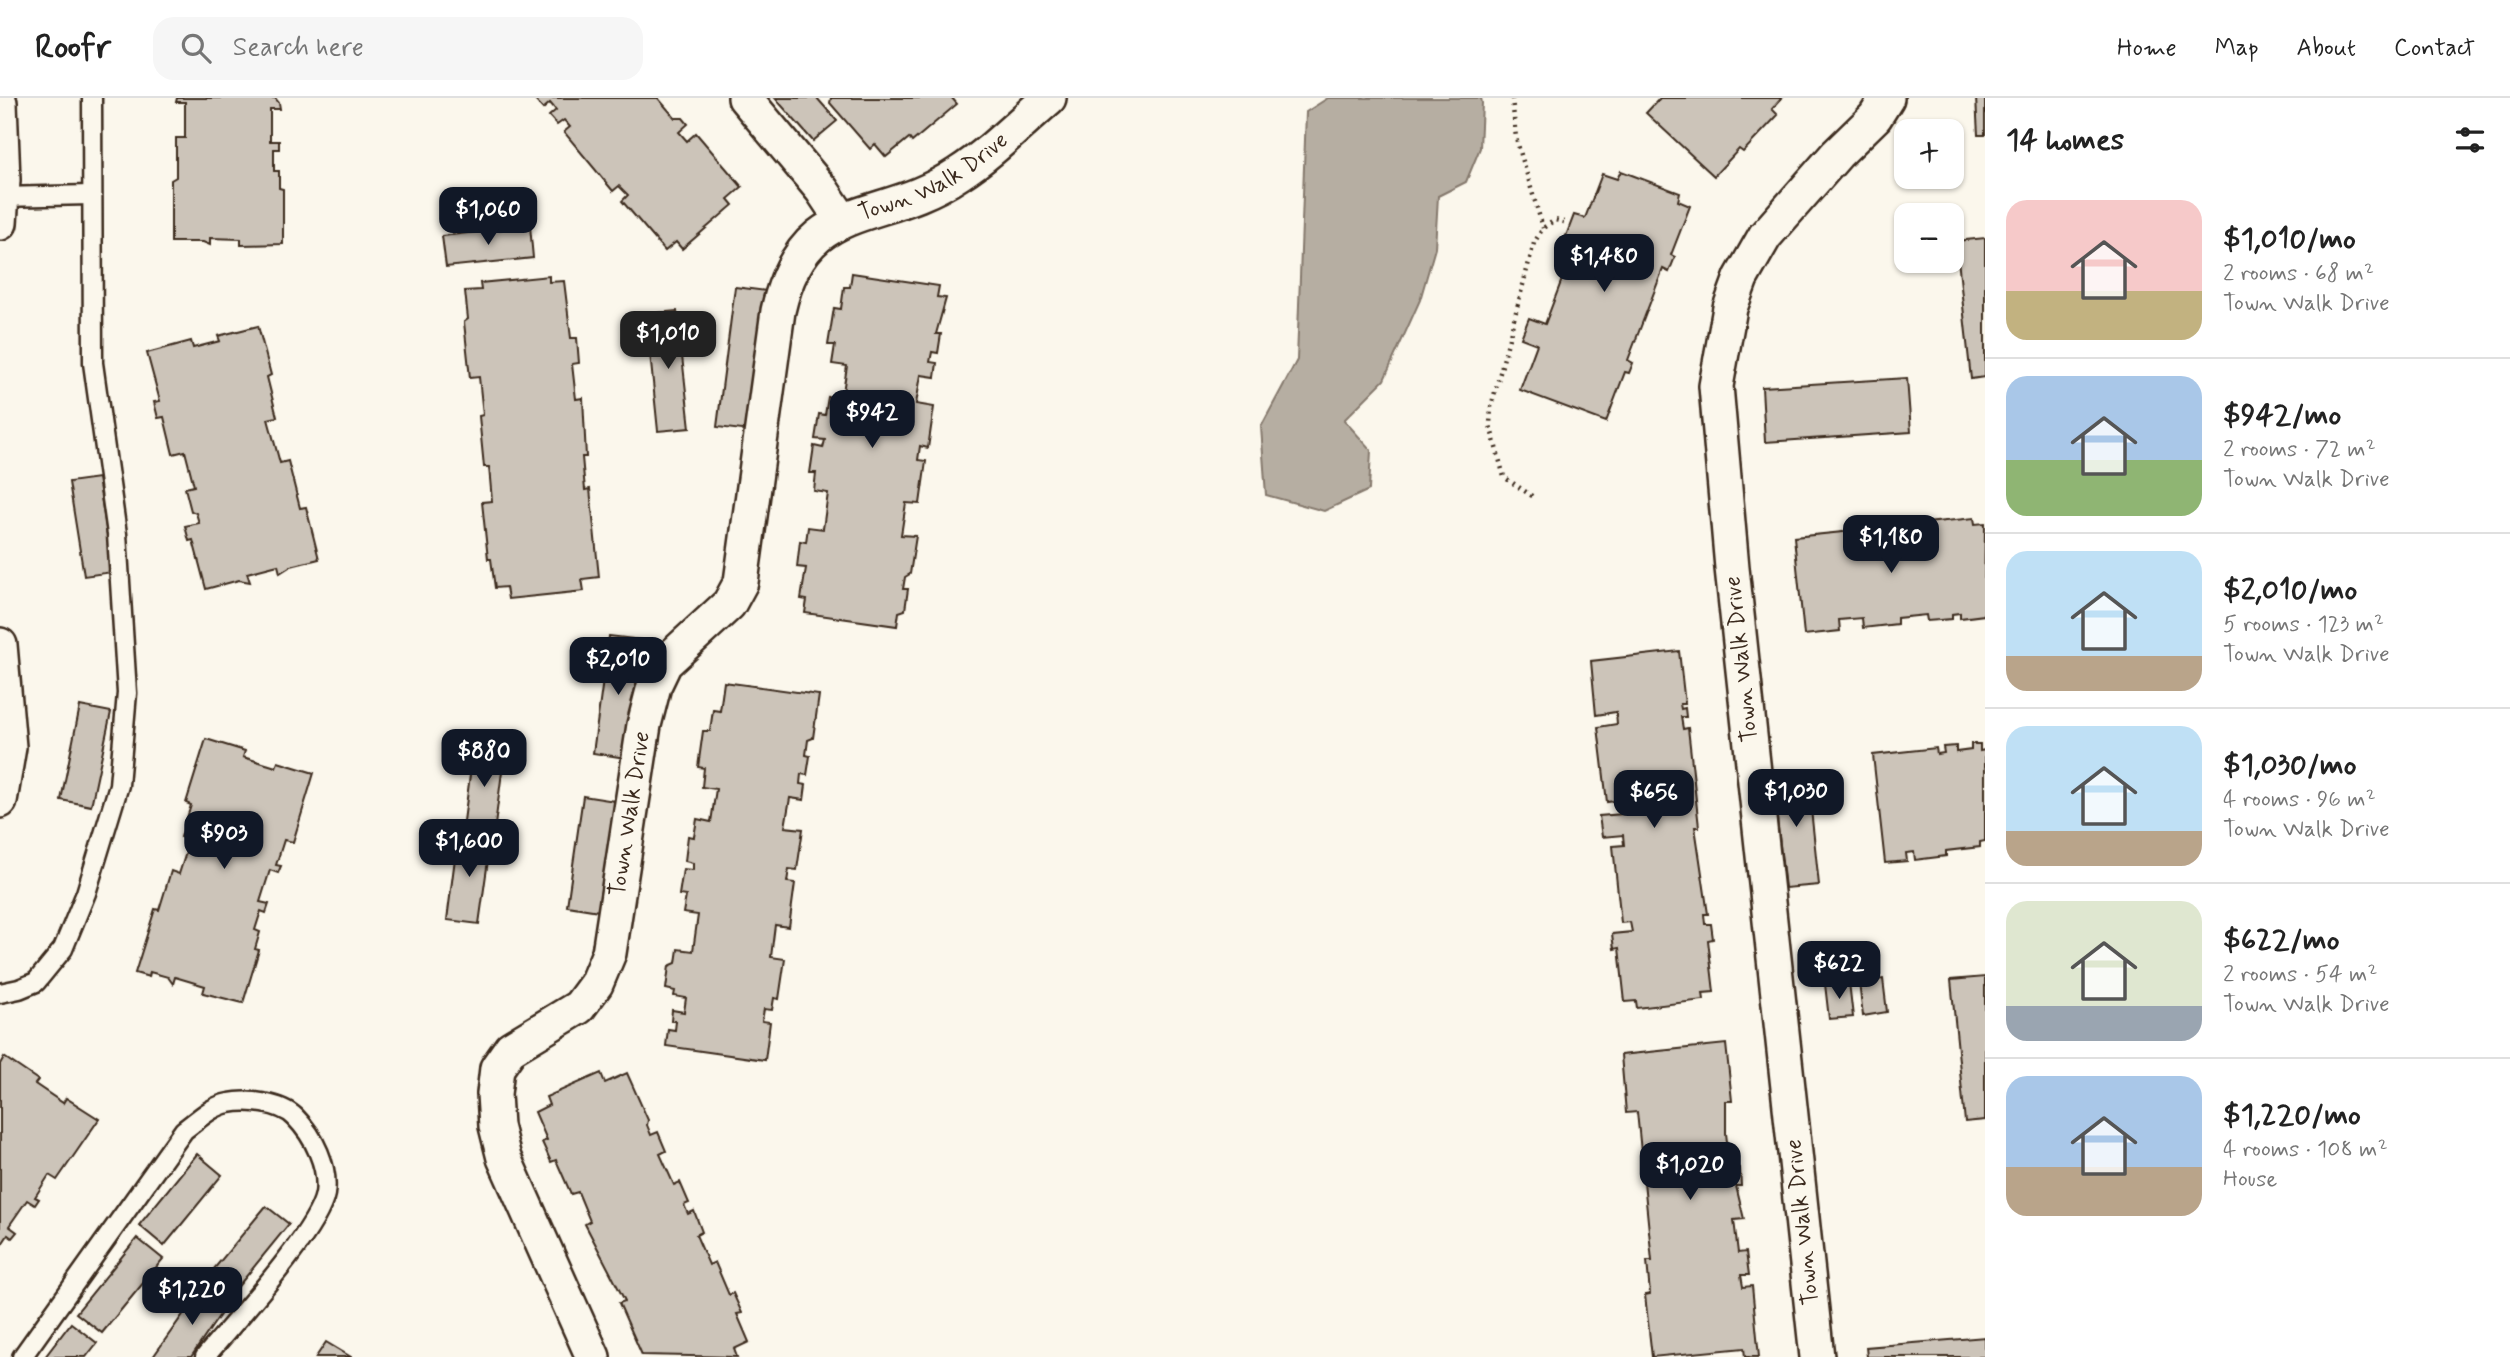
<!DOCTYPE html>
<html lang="en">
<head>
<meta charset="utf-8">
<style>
  :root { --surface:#fff; --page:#f6f6f6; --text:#222; --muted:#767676; --line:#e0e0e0; --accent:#111827 }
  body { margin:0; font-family:Mynerve,sans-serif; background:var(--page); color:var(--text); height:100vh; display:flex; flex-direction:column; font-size:26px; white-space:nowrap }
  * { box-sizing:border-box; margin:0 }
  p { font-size:23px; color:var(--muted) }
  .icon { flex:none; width:38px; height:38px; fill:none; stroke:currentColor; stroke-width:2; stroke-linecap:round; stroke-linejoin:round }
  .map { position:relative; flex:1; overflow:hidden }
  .details { display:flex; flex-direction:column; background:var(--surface); width:525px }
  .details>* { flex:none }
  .buttons { position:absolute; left:1894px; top:21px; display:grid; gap:14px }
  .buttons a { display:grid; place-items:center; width:70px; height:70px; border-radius:14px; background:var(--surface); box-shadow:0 2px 5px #0004; font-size:35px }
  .price { position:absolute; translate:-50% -60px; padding:0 16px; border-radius:14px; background:var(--accent); color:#fff; font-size:23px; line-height:46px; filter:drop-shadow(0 2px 4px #0008) }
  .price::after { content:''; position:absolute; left:50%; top:42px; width:21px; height:16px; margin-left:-10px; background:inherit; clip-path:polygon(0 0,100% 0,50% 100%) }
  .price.current { background:#222; color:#fff }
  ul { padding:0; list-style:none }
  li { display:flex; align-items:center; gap:21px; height:175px; padding:0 21px }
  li+li { border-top:2px solid var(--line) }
  li span { display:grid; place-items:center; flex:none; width:196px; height:140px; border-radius:21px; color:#555 }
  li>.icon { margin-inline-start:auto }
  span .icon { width:84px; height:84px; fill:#fffc; stroke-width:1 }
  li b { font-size:30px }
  h2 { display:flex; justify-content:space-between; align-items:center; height:84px; padding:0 21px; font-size:30px }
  header { display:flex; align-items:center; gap:42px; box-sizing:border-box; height:98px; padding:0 35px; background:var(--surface); border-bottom:2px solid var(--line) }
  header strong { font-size:33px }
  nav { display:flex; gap:38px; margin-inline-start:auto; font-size:24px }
  .search { width:490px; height:63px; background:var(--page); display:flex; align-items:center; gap:18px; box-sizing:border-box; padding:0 24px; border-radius:21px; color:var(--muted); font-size:26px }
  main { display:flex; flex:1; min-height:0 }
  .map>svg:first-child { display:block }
  .water { fill:#b6aea2; stroke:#85796d; stroke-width:2 }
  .building { fill:#ccc4b9; stroke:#3b2a1e; stroke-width:2 }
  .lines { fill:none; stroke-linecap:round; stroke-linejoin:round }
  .lane-casing { stroke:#3b2a1e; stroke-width:23 }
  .street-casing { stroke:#3b2a1e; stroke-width:38 }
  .path { stroke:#3b2a1e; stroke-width:4.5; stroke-dasharray:2 5; stroke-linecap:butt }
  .lane { stroke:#fbf7ec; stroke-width:18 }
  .street { stroke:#fbf7ec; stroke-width:33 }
  .labels { text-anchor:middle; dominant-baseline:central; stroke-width:7; stroke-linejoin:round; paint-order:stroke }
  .street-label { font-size:23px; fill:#3b2a1e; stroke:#fbf7ec }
</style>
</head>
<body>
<header>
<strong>Roofr</strong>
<div class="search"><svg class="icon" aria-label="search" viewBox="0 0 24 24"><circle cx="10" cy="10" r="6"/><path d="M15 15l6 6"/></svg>Search here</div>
<nav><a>Home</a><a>Map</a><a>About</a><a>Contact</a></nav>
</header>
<main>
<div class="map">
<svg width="1985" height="1259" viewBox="0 0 1985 1259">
  <rect width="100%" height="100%" fill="#fbf7ec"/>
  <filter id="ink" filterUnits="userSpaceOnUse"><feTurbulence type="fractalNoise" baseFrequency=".0143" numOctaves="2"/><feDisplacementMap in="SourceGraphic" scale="14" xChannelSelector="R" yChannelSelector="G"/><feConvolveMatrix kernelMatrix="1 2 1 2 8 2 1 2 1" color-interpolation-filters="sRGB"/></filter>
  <g filter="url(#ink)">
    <!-- water -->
    <path class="water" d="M1328,0H1481L1482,5L1480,50L1466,84L1438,98L1435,150L1420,202L1384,282L1344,322L1371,352L1369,392L1324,413L1266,397L1261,329L1297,262L1306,14Z"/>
    <!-- building -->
    <g class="building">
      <path d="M177,0H275L279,5L280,11H270V43H279V51H274V73H279V90L283,91V146L241,147V141L210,140V147L203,144H171V82L176,79V40H185V4H176Z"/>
      <path d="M533,0H658L675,20H683L688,26L679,34L687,43L696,35L742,89L728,101L733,107L682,151L676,144L665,153L622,103L628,97L619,88L613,93L564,34L570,29L564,22L557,27L549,18L556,12L550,5L543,11Z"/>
      <path d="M775,0H817L837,23L813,43Z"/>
      <path d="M831,0H952L957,6L912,44L909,40L886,59L875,46L870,51L830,5Z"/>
      <path d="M1660,0H1782L1772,11L1778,17L1743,54L1739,51L1714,78L1646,15Z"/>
      <path d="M1976,0H1985V37H1978Z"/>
      <path d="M1621,73L1680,95L1678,103L1690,108L1671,157L1675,159L1669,174L1663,171L1628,262L1633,265L1629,275L1625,274L1606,324L1520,292L1537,246L1521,240L1529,220L1545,226L1577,142L1566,138L1574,117L1585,120L1602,76L1617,81Z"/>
      <path d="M530,128L533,160L446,169L442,138Z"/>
      <path d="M1985,140V279L1971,281L1956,143Z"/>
      <path d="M852,175L939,188L937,199L946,200L936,236H941L938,255L932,254L930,264L937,265L935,279L921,277L916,306L934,309L928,350L920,348L918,362L926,363L920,406L906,405L901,437L916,438L910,476L905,479L903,491H908L905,512L899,514L897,528L805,515L807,502L801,501L806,470L797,469L800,443L806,444L808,429L823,431L828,395L814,393L816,375H810L814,348L823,350L825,342L815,341L819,316L825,317L828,299L842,301L847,268L832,266L835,247H828L834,210L841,211L844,189H850Z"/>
      <path d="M549,178V184L564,183L571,240H577L579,265L572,266L576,301L583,300L586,359H582L585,392L590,391L599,479L582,481L584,493L508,501L506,489L495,490L491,461H488L482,404L492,403L489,369H484L479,318L483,317L479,279L470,280L464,224L468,221L465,193L481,192L480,185Z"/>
      <path d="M735,189L767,193L750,333L717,329Z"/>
      <path d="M677,213L690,330L658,333L646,216Z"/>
      <path d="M258,228L271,277L267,279L277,319L268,321L280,365L288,363L300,410L306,409L319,461L291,468L280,475L278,467L247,475L250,484L239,482L206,491L193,442L189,443L185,428L199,425L196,415L191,413L185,390L194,388L185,353L173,356L164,319L158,320L154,304L160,303L147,255L191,243L193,250L220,243L218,238Z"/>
      <path d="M1907,280L1911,334L1765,344L1762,289Z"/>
      <path d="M98,380L113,474L84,478L69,384Z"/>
      <path d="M1974,420L1975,426L1985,425L1984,517L1960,520V515L1952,516V521L1927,523L1926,517L1897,520V526L1863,530L1862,520L1839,522L1840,533L1804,537L1794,439L1902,428L1903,435L1917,433V426Z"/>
      <path d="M609,538L643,542L626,660L593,655Z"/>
      <path d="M1679,553L1685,606H1680L1681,611L1685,610L1686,619H1681L1683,631L1688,630L1699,729H1695L1708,816H1704L1705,826H1711L1713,841L1708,842L1714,894L1703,895L1704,902L1637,910L1636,903L1625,904L1619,850L1614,851L1612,836L1632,834L1630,824L1621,825L1613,748L1624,747L1623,737L1602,739L1599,718L1623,716L1622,702L1607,704L1598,629L1617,626L1616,614L1596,617L1591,563Z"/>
      <path d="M724,584L819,597L813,640L808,642L806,657L810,658L807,677L801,676L800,686L806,687L804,702L790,700L785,729L803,731L797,772L789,771L787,784L795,785L789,829L775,827L771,859L785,861L779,901L774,900L772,912L764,911L762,923L770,924L765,962L666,948L668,931L675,932L676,923H671L672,912L684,914L686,900L674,898L675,893L666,891L669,868L676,865L678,851L693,853L698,817L683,815L686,798L679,797L683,771L693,772V765L685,763L688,738L694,739L697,721L711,724L716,691L702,689L704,670L698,669L703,633H710L713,612L720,613Z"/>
      <path d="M80,608L111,614L91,708L61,702Z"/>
      <path d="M206,641L245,653L243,659L276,669L278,664L314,675L293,744L284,742L276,767L281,768L278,775L270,772L260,804L269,806L266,815L261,813L255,832L260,834L255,851L259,852L243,905L203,895L205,888L175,879L173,886L168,879L150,874L149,879L135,875L155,811L159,812L171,773L179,776L190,742L181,739L191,707L186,705Z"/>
      <path d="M474,646L505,651L494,735L463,731Z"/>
      <path d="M1971,646H1980V653L1985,652V743L1980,744V749L1946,753V758L1915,762L1914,754L1906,755L1907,763L1885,765L1873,657L1936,650L1937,656L1944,655L1943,649L1956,648V654L1971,652Z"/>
      <path d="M1807,673L1819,787L1785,790L1772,677Z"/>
      <path d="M583,698L615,703L599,813L567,808Z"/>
      <path d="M458,737L491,741L479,826L447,822Z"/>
      <path d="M1985,879V1022L1965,1024L1951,882Z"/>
      <path d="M1883,881L1887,914L1863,918L1859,884Z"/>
      <path d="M1849,884L1853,919L1829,921L1825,886Z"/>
      <path d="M1726,946L1732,1003H1726V1035L1730,1071L1740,1070L1741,1088H1736L1744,1121L1734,1122L1738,1155L1746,1154L1749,1177H1741L1743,1189L1752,1188L1759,1259H1745L1744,1250L1652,1259L1645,1197L1650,1196L1647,1163H1652L1637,1014L1626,1015L1621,957Z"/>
      <path d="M4,959L38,982L35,986L63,1005L66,1000L99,1021L57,1082L49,1077L35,1099L39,1101L35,1107L27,1102L9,1128L17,1134L12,1140L8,1137L0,1149V966Z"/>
      <path d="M601,975L605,985L627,975L648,1022L647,1027L651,1037L658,1034L666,1053L660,1056L674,1087L680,1084L689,1105L684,1107L688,1116L694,1113L702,1134L696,1137L709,1167L715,1164L729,1197L733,1195L742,1215L737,1216L749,1244L734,1251L737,1259L642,1257L619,1205L625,1203L585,1126L590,1123L578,1094L571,1096L556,1062L551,1064L542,1044L547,1042L535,1014L549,1007L546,999Z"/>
      <path d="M197,1056L222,1077L164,1148L139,1127Z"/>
      <path d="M266,1108L289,1126L231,1197L208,1178Z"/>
      <path d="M137,1140L163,1161L102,1235L76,1215Z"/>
      <path d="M201,1191L226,1208L191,1259H153Z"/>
      <path d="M71,1225L97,1245L86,1259H45Z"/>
      <path d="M1985,1239V1259H1867L1866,1249Z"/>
      <path d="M326,1244L351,1259H316Z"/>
    </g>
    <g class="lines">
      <!-- lane casing -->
      <g class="lane-casing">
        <g id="lane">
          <path d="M0,99L91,97"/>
          <path d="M0,895L19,891L36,884L63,851L86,795L119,687L127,595L117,436L93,265L92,0"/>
          <path d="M22,1259L184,1032C198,1022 211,1008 229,1005C248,1001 281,1005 295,1019C314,1038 329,1069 325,1096C318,1134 233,1225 205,1259"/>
        </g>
      </g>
      <!-- street casing -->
      <g class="street-casing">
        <g id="street">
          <path d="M745,0L822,92L842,122"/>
          <path d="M0,5L3,82L0,125"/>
          <path d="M0,547L9,649L0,703"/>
          <path id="s1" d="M593,1259L504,1060L496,1028L494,996L497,970L511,950L579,909L596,886L609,855L644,627L654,588L665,565L729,506L741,484L778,213C804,97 879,129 958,76C991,55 1020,25 1049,0"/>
          <path d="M1817,1259L1732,470L1716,288L1730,210L1741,180L1765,138L1837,56L1875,19L1887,0"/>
        </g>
      </g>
      <!-- path -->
      <g class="path">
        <path d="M1512,0L1516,40L1543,130"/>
        <path d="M1532,398L1504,379L1490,327L1491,309L1534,145L1543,130L1555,122L1564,124"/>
      </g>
      <!-- lane -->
      <use href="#lane" class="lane"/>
      <!-- street -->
      <use href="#street" class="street"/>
    </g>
  </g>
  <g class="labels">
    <!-- street labels -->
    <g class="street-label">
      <text stroke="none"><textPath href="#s1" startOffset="1374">Town Walk Drive</textPath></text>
      <text transform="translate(1742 561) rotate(-96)">Town Walk Drive</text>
      <text stroke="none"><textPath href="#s1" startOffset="616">Town Walk Drive</textPath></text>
      <text transform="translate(1803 1124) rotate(-96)">Town Walk Drive</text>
    </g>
  </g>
</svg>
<div class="buttons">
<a>+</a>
<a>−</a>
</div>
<b class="price" style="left:488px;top:149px">$1,060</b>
<b class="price" style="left:1604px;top:196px">$1,480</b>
<b class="price current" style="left:668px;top:273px">$1,010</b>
<b class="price" style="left:872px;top:352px">$942</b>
<b class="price" style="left:1891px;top:477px">$1,180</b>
<b class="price" style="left:618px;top:599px">$2,010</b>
<b class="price" style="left:484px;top:691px">$880</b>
<b class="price" style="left:1796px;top:731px">$1,030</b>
<b class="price" style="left:1654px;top:732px">$656</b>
<b class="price" style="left:224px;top:773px">$903</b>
<b class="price" style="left:469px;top:781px">$1,600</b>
<b class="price" style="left:1839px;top:903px">$622</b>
<b class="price" style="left:1690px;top:1104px">$1,020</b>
<b class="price" style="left:192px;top:1229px">$1,220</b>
</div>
<section class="details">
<h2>14 homes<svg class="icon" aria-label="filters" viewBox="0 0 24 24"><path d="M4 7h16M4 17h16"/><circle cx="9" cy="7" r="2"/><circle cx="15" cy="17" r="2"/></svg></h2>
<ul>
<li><span style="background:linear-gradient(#f6c9c9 65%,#c2b280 0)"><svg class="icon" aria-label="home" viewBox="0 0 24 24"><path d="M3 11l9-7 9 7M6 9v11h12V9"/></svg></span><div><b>$1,010/mo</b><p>2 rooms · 68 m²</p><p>Town Walk Drive</p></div></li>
<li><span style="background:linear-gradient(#a9c7e8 60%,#8fb573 0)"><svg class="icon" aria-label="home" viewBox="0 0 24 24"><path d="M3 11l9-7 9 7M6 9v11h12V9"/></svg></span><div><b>$942/mo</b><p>2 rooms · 72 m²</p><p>Town Walk Drive</p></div></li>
<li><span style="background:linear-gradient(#bfe0f5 75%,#b9a48a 0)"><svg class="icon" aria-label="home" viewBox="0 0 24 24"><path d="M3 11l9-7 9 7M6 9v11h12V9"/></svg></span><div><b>$2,010/mo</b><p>5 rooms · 123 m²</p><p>Town Walk Drive</p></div></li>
<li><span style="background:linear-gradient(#bfe0f5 75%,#b9a48a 0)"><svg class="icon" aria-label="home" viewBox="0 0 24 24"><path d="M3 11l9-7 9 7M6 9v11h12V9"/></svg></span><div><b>$1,030/mo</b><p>4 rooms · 96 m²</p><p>Town Walk Drive</p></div></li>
<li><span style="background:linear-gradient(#dfe7d0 75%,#9aa5b1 0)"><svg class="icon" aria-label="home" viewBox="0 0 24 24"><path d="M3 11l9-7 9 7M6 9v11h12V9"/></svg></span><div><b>$622/mo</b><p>2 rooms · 54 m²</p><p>Town Walk Drive</p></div></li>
<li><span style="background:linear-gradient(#a9c7e8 65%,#b9a48a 0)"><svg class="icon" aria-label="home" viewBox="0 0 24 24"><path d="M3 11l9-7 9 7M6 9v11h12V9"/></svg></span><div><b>$1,220/mo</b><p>4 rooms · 108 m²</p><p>House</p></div></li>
</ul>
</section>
</main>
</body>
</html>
